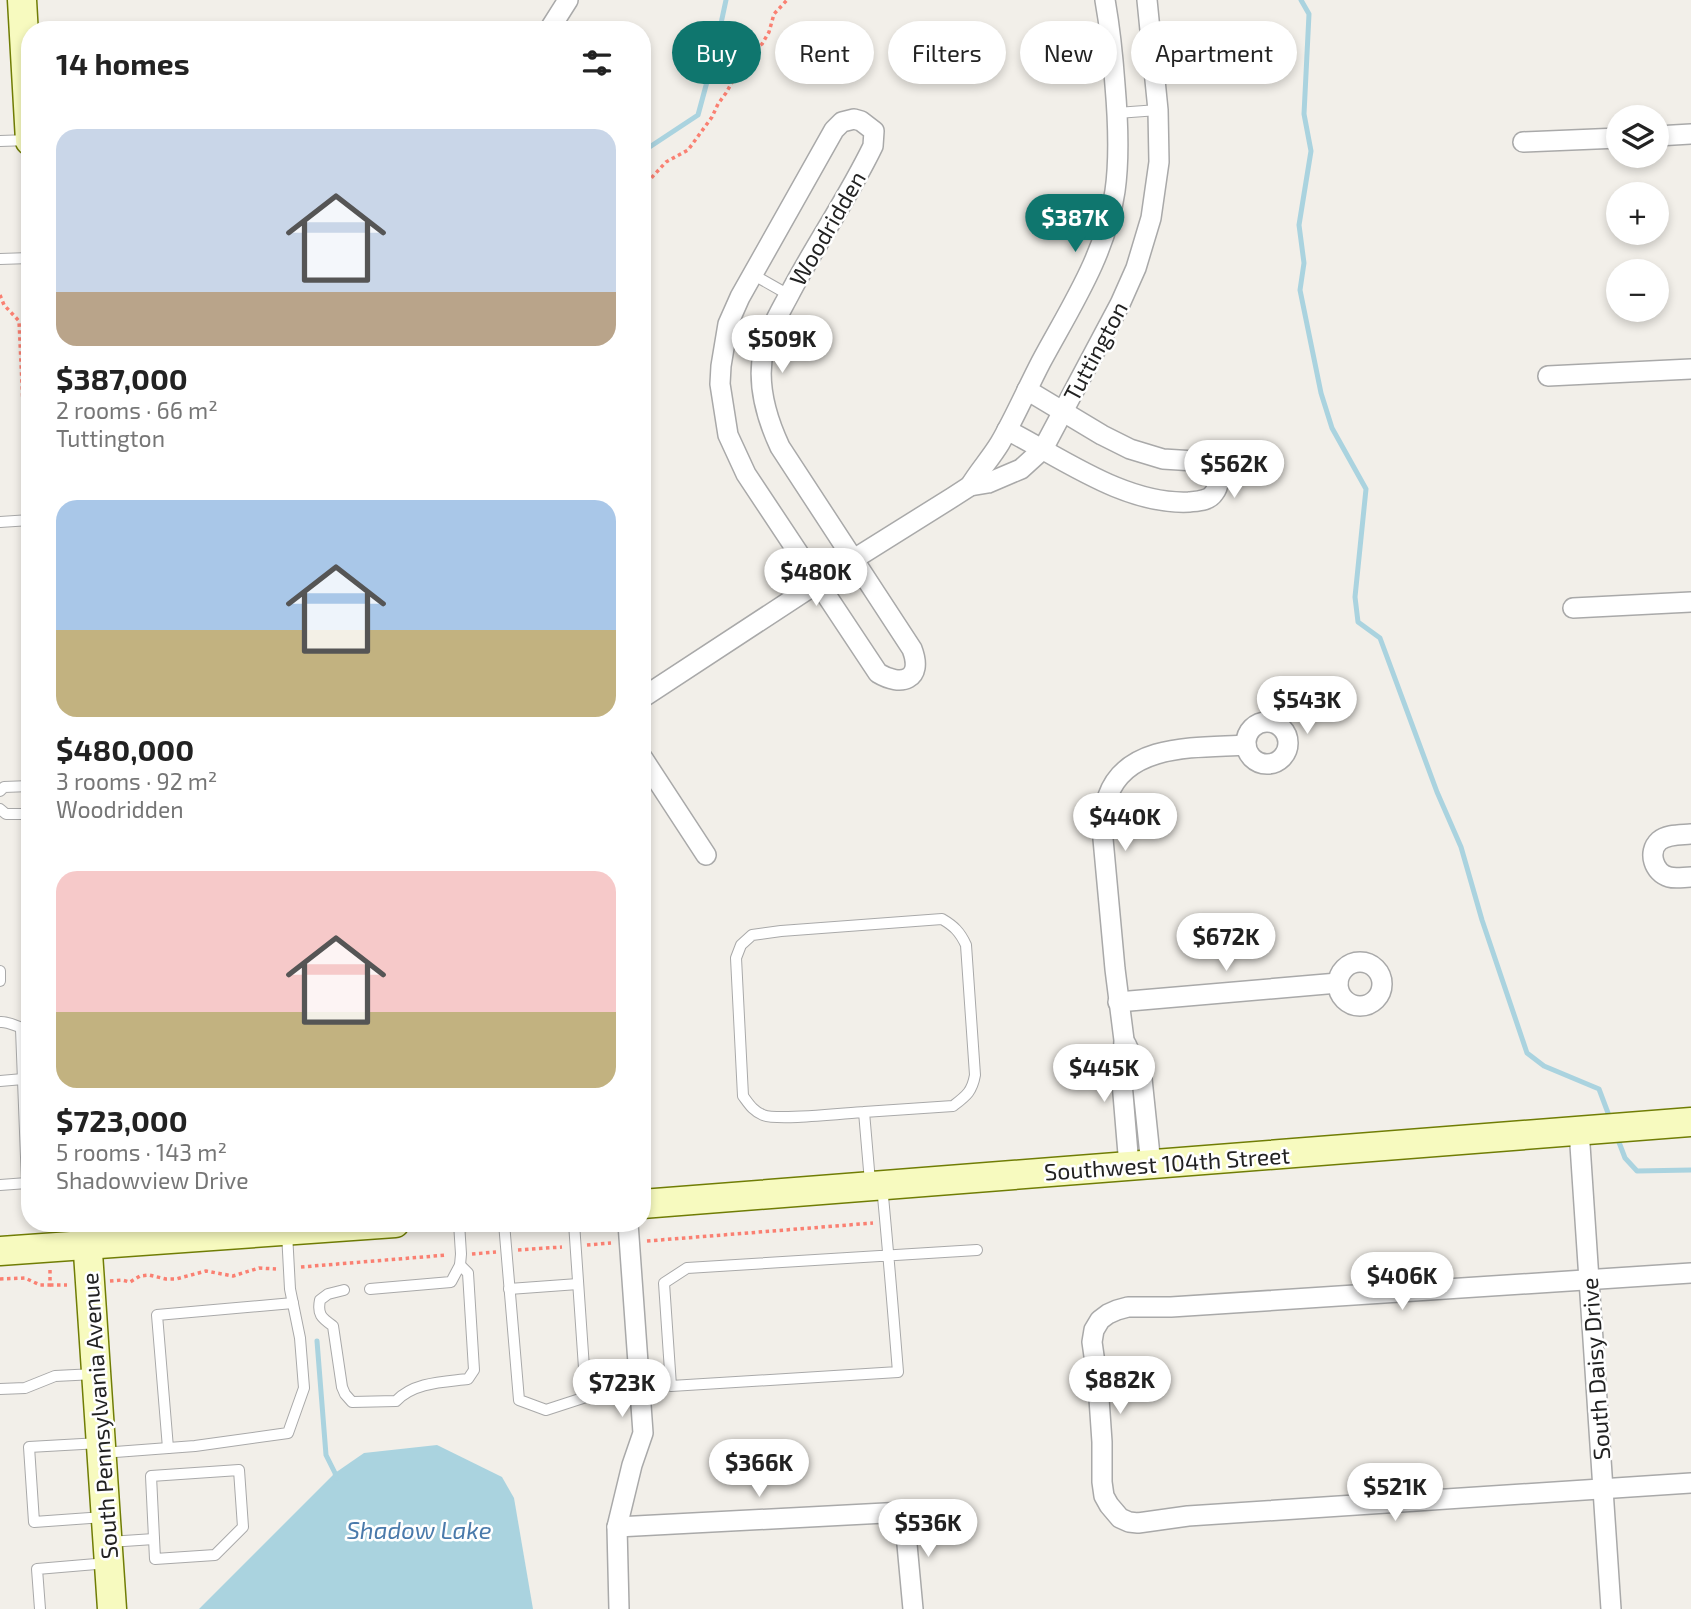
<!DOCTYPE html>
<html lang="en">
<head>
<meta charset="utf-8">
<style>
  :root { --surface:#fff; --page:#f2f2f2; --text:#222; --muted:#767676; --accent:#0f766e }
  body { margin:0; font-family:"Exo 2",sans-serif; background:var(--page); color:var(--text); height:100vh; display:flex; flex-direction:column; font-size:26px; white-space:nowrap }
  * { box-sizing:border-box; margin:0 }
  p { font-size:23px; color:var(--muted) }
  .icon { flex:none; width:38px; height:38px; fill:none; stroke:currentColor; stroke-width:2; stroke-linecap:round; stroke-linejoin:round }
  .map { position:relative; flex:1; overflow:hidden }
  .details { position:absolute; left:21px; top:21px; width:630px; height:1211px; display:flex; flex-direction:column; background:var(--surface); border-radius:28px; box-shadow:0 4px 10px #0003 }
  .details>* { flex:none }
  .top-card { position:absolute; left:672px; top:21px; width:665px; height:63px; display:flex; gap:14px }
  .tools { position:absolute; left:1606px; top:105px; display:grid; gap:14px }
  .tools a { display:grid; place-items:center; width:63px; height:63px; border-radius:50%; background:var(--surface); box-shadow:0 4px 10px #0003; font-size:35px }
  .price { position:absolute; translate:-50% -60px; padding:0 16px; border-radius:24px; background:#fff; color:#222; font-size:23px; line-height:46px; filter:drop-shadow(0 2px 4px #0008) }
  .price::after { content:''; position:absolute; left:50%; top:42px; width:21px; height:16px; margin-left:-10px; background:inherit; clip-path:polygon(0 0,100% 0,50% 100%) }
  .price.on { background:var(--accent); color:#fff }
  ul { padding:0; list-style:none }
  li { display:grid; align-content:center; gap:14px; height:371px; padding:0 35px }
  li span { display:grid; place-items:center; height:217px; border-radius:21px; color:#555 }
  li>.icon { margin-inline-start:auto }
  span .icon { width:126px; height:126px; fill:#fffc; stroke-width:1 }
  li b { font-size:30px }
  h2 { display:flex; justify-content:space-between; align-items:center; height:84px; padding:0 35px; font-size:30px }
  .pill { padding:0 24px; border-radius:32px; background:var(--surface); box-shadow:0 4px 10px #0003; font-size:24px; line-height:63px }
  .pill.on { background:var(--accent); color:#fff }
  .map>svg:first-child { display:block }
  .water { fill:#aad3df }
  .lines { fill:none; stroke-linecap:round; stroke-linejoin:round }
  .stream { stroke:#aad3df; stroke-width:5 }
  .service-casing { stroke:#a9a9a9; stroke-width:12 }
  .minor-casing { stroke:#a9a9a9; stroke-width:22 }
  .secondary-casing { stroke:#707d05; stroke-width:31 }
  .path { stroke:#fa8072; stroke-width:3.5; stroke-dasharray:3.5 3.5; stroke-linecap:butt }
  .service { stroke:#fff; stroke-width:10 }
  .minor { stroke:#fff; stroke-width:19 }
  .secondary { stroke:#f7fabf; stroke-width:28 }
  .labels { text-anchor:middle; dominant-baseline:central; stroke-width:5; stroke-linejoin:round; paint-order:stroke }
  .street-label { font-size:23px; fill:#222; stroke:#fff }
  .water-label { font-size:24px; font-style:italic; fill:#4a7aab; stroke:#fff }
</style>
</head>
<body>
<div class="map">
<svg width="1691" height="1609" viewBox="0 0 1691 1609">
  <rect width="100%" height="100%" fill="#f2efe9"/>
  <!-- water -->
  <path class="water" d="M437,1445L502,1477L514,1498L533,1609H199L335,1473L364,1453Z"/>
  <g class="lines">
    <!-- stream -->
    <g class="stream">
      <path d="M1301,0L1309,14L1304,114L1311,151L1299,225L1304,263L1300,290L1321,393L1332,428L1366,489L1355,597L1358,622L1380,638L1437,792L1461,847L1482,920L1527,1053L1544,1066L1599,1089L1611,1121"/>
      <path d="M642,152L698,115L714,56L726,0"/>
      <path d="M1617,1137L1625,1158L1637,1171L1691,1170"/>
      <path d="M317,1341L326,1455L335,1473L336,1478"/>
    </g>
    <!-- service casing -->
    <g class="service-casing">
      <g id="service">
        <path d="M1117,113L1158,110"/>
        <path d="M0,141L29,140"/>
        <path d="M0,259L30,258"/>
        <path d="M752,274L789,295"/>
        <path d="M0,522L30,520"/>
        <path d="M0,791L4,787L30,786"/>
        <path d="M0,809L6,814H30"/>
        <path d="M0,971V981"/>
        <path d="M0,1022C10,1021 19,1029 30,1029"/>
        <path d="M0,1081L23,1079"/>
        <path d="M864,1112C845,1113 777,1121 763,1115C753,1111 749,1104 743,1096L736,958L741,945L752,935L781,931L942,919C954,926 960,932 966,945L975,1075C972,1092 966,1096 953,1106L864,1112L870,1182"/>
        <path d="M0,1185L27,1183L21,1029"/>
        <path d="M882,1186C888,1248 893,1310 898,1372L671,1386L664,1283L687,1268L977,1250"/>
        <path d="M504,1223L519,1400L546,1410L586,1397L574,1223"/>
        <path d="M370,1289L451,1282L460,1265L461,1254L459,1223"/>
        <path d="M509,1289L578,1284"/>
        <path d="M344,1290L328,1294L320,1300C317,1315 322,1318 333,1326L342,1387L345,1394L352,1402L396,1401C414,1382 444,1382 468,1379L474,1370L468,1273L460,1265"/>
        <path d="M0,1389L25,1388L55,1376L95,1374"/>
        <path d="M100,1443L29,1447L34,1522L104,1517"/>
        <path d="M168,1448L157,1315L293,1303"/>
        <path d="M102,1453L195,1446L288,1433L304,1388L300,1338L290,1289L287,1233"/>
        <path d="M239,1470L243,1527L215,1555L155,1559L151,1476Z"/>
        <path d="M109,1542L154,1539"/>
        <path d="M40,1609L37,1569L108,1563"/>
      </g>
    </g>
    <!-- minor casing -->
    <g class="minor-casing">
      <g id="minor">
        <path d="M549,30L568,0"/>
        <path d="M854,119L861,121L874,131L873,146C848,198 815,245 789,295C780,312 769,330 764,349C756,382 766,417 780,447L912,649C924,680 901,687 878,673L746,474L728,435L720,384L721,366L728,324L740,297L834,130L842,122Z"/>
        <path d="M1657,136L1691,134"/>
        <path d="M1523,142L1619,138"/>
        <path d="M1548,376L1691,369"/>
        <path d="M1007,430C1062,458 1125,505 1189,502C1198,501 1209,501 1214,493C1222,483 1216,474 1210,465L1195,461L1163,459L1130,449L1102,435L1027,390"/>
        <path d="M970,486C979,471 991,458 1000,443C1015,417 1027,389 1041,362C1070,308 1106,254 1115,191C1120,156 1118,120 1115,85C1113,57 1110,28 1105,0"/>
        <path d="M1573,608L1691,602"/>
        <path d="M642,698L854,559L953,497L970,486L988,483L1021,469L1043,449L1120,304L1136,268L1151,218L1159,162L1158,110L1147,0"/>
        <circle cx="1267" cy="743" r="21"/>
        <path d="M642,757L706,855"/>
        <path d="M1691,834C1681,835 1667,834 1659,841C1647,852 1654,873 1669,877C1676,879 1684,877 1691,877"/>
        <circle cx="1360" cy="984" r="22"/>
        <path d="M1118,1002L1338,983"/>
        <path d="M1126,1044L1142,1079L1151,1165"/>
        <path d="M1579,1130L1611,1609"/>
        <path d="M1129,1166L1122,1082L1124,1040L1115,969L1103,839C1103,824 1103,810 1108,796C1127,742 1200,748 1246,745"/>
        <path d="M1691,1273L1171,1307H1128L1117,1310L1108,1314L1100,1320L1094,1330L1092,1342L1098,1384L1102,1442V1482L1104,1496L1109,1505L1120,1518L1129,1522L1138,1523L1188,1516L1691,1483"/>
        <path d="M617,1527L904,1512L913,1609"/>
        <path d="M619,1609L617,1527L632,1465L643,1433L628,1223"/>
      </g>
    </g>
    <!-- secondary casing -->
    <g class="secondary-casing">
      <g id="secondary">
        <path d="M22,0L30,141"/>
        <path d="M642,1204L1691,1122"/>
        <path d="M86,1223L112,1609"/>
        <path d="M0,1251L395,1223"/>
      </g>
    </g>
    <!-- path -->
    <g class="path">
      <path d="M642,188L666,162L688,150L712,117L718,104L726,93L747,56L762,44L769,32L774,14L787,0"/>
      <path d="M0,295L4,305L19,321L28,509"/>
      <path d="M647,1241L873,1223"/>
      <path d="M587,1245L611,1243"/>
      <path d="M518,1250L562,1247"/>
      <path d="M472,1254L496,1252"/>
      <path d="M301,1267L447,1255"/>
      <path d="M0,1279L25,1278L40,1285H50V1269"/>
      <path d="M110,1281L122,1280L130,1282L140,1276L149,1275L166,1279H176L206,1271L233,1276L259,1268L276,1269"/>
      <path d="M50,1285H67"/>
    </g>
    <!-- service -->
    <use href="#service" class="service"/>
    <!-- minor -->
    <use href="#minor" class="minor"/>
    <!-- secondary -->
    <use href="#secondary" class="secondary"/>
  </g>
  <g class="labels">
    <!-- street labels -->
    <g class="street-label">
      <text transform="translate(827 228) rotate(-60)">Woodridden</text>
      <text transform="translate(1095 351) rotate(-62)">Tuttington</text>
      <text transform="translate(1167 1163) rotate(-4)">Southwest 104th Street</text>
      <text transform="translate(1595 1369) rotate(-94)">South Daisy Drive</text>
      <text transform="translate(99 1416) rotate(-94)">South Pennsylvania Avenue</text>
    </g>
    <!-- water labels -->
    <g class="water-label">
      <text x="419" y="1529">Shadow Lake</text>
    </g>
  </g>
</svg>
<div class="tools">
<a><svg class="icon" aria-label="layers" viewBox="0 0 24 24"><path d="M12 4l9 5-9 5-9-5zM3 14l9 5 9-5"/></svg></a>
<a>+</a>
<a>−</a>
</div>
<b class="price on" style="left:1075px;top:254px">$387K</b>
<b class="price" style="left:782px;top:375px">$509K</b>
<b class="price" style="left:1234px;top:500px">$562K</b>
<b class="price" style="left:816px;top:608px">$480K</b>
<b class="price" style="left:1307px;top:736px">$543K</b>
<b class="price" style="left:1125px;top:853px">$440K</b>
<b class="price" style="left:1226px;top:973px">$672K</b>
<b class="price" style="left:1104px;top:1104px">$445K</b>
<b class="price" style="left:1402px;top:1312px">$406K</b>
<b class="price" style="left:1120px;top:1416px">$882K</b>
<b class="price" style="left:622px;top:1419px">$723K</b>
<b class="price" style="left:759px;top:1499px">$366K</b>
<b class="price" style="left:1395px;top:1523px">$521K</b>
<b class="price" style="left:928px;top:1559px">$536K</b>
<div class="top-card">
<a class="pill on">Buy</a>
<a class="pill">Rent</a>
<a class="pill">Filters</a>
<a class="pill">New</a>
<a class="pill">Apartment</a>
</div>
<section class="details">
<h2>14 homes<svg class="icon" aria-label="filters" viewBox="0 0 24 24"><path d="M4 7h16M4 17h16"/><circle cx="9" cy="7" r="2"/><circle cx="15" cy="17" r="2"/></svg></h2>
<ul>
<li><span style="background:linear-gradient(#c9d6e8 75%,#b9a48a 0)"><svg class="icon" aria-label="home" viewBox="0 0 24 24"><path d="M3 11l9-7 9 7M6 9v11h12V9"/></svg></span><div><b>$387,000</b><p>2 rooms · 66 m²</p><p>Tuttington</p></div></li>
<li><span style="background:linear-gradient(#a9c7e8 60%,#c2b280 0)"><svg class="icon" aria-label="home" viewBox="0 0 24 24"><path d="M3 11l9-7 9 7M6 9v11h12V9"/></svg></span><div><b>$480,000</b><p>3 rooms · 92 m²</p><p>Woodridden</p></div></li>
<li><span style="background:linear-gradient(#f6c9c9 65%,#c2b280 0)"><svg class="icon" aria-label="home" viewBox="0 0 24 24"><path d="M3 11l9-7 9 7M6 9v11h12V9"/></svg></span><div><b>$723,000</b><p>5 rooms · 143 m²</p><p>Shadowview Drive</p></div></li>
</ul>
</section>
</div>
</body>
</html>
